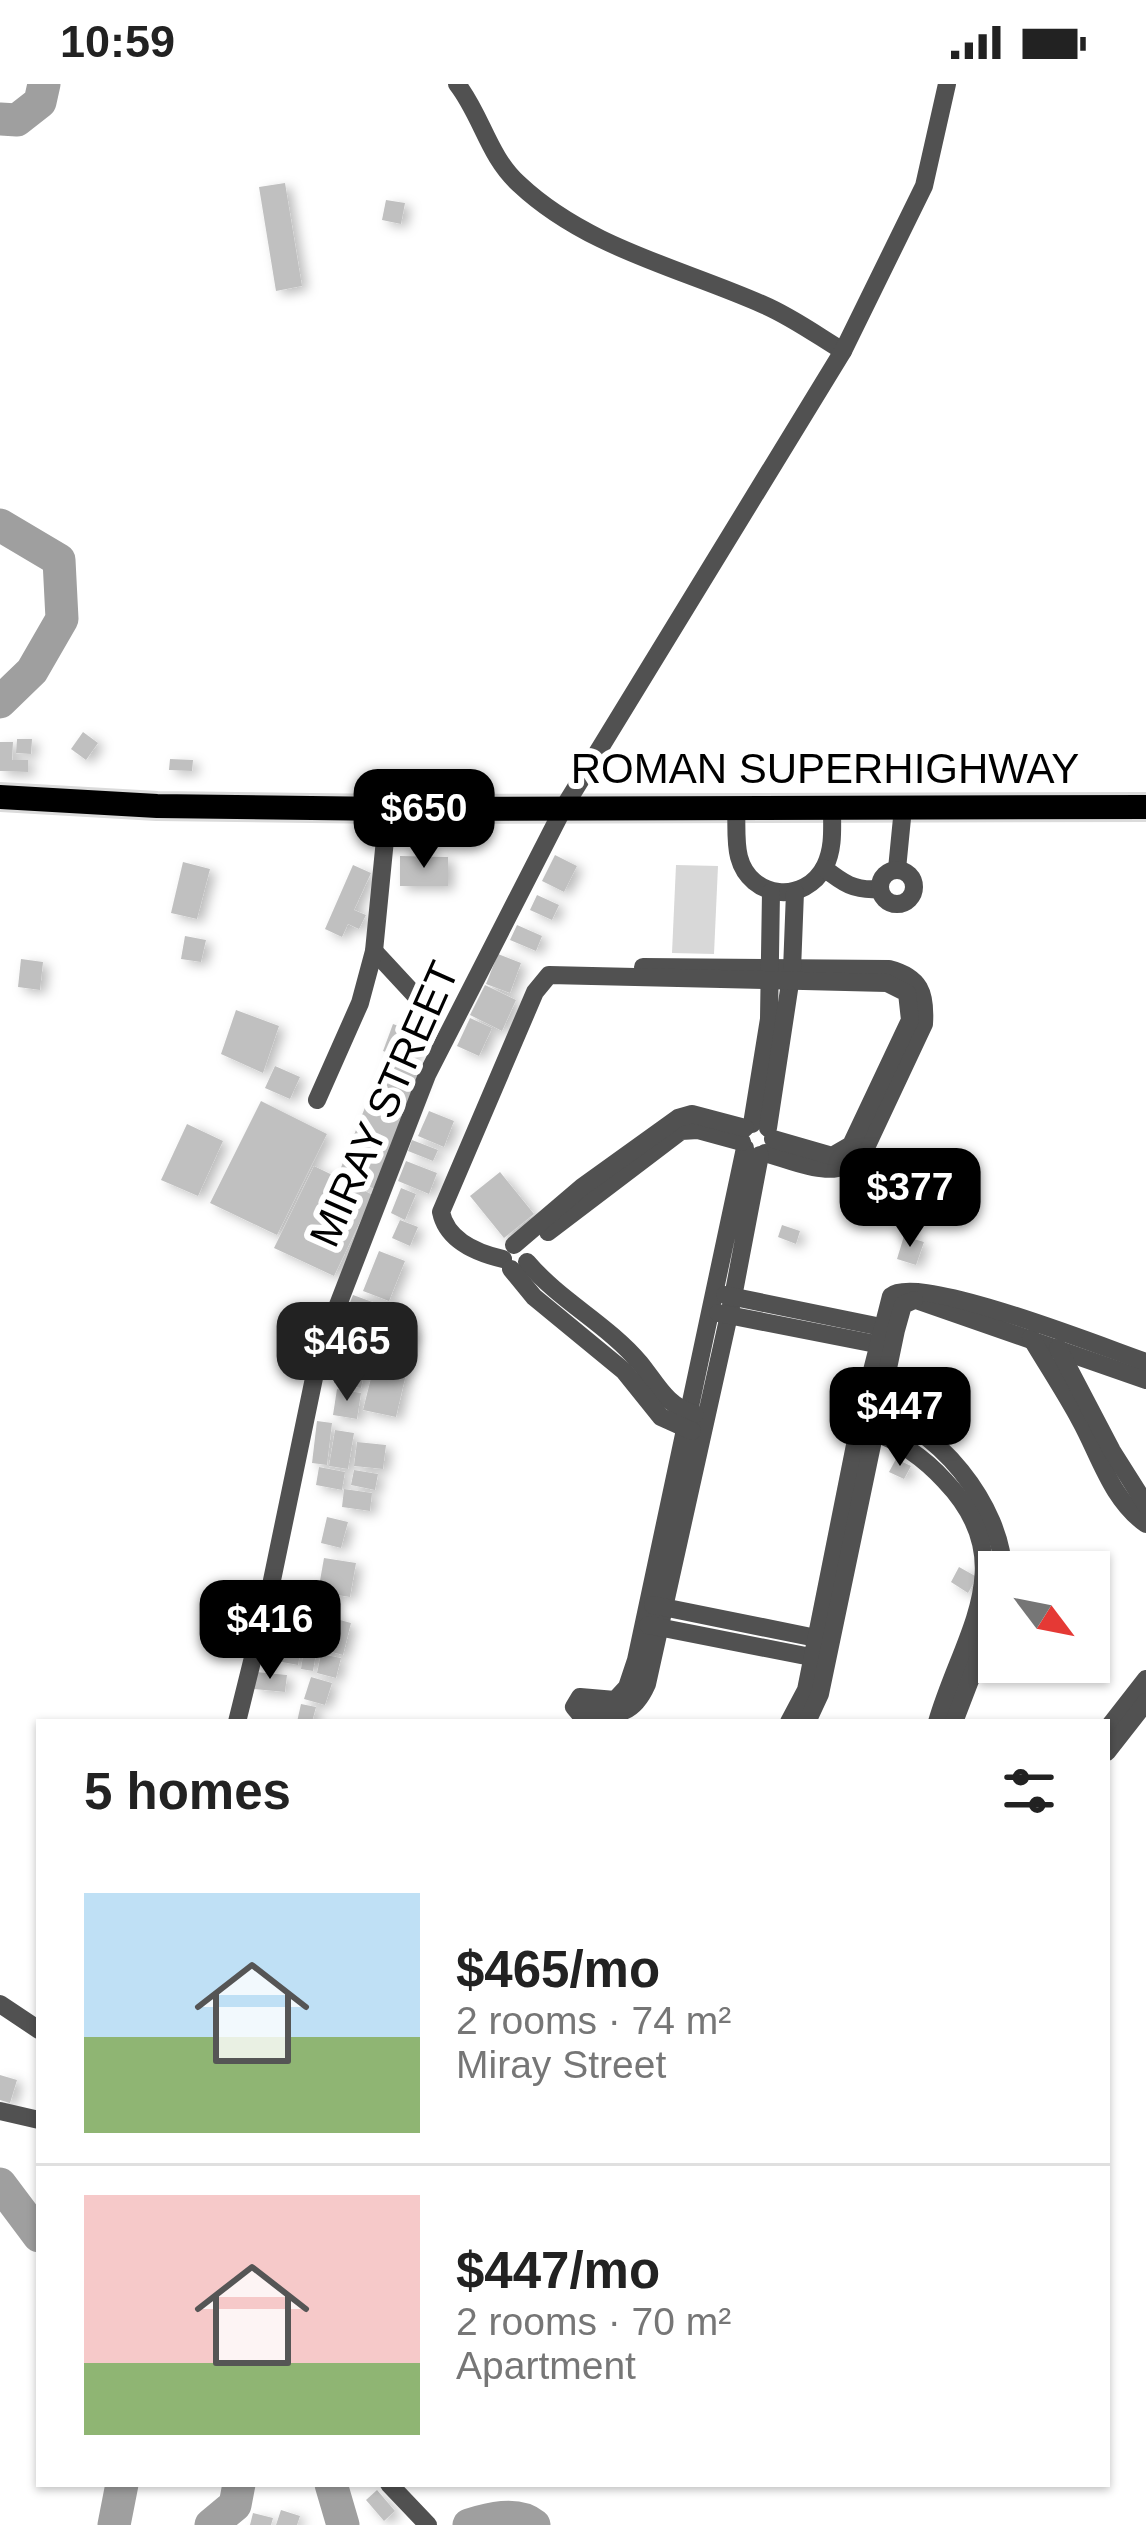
<!DOCTYPE html>
<html lang="en">
<head>
<meta charset="utf-8">
<style>
  :root { --surface:#fff; --page:#f2f2f2; --text:#222; --muted:#767676; --line:#e0e0e0; --accent:#000 }
  body { margin:0; font-family:Arial,sans-serif; background:var(--page); color:var(--text); height:100vh; display:flex; flex-direction:column; font-size:45px; white-space:nowrap }
  * { box-sizing:border-box; margin:0 }
  p { font-size:39px; color:var(--muted) }
  .icon { flex:none; width:66px; height:66px; fill:none; stroke:currentColor; stroke-width:2; stroke-linecap:round; stroke-linejoin:round }
  .map { position:relative; flex:1; overflow:hidden }
  .drawer { position:absolute; left:36px; top:1635px; width:1074px; height:768px; display:flex; flex-direction:column; background:var(--surface); border-radius:0px; box-shadow:0 3px 9px #0004 }
  .drawer>* { flex:none }
  .needle { width:78px; rotate:122deg }
  .buttons { position:absolute; left:978px; top:1467px; display:grid; gap:24px }
  .buttons a { display:grid; place-items:center; width:132px; height:132px; border-radius:0px; background:var(--surface); box-shadow:0 3px 9px #0004; font-size:60px }
  .price { position:absolute; translate:-50% -102px; padding:0 27px; border-radius:24px; background:var(--accent); color:#fff; font-size:39px; line-height:78px; filter:drop-shadow(0 3px 6px #0008) }
  .price::after { content:''; position:absolute; left:50%; top:72px; width:36px; height:27px; margin-left:-18px; background:inherit; clip-path:polygon(0 0,100% 0,50% 100%) }
  .price.current { background:#222; color:#fff }
  ul { padding:0; list-style:none }
  li { display:flex; align-items:center; gap:36px; height:300px; padding:0 48px }
  li+li { border-top:3px solid var(--line) }
  li span { display:grid; place-items:center; flex:none; width:336px; height:240px; border-radius:0px; color:#555 }
  li>.icon { margin-inline-start:auto }
  span .icon { width:144px; height:144px; fill:#fffc; stroke-width:1 }
  li b { font-size:51px }
  h2 { display:flex; justify-content:space-between; align-items:center; height:144px; padding:0 48px; font-size:51px }
  .status { display:flex; justify-content:space-between; align-items:center; height:84px; padding:0 60px; background:var(--surface); direction:ltr }
  .status svg { height:33px; fill:currentColor }
  .map>svg:first-child { display:block }
  .green { fill:#d8d8d8 }
  .lines { fill:none; stroke-linecap:round; stroke-linejoin:round }
  .river { stroke:#9f9f9f; stroke-width:33 }
  .building { fill:#c0c0c0; filter:url(#shadow) }
  .major-casing { stroke:#dbdbdb; stroke-width:30 }
  .minor { stroke:#515151; stroke-width:18 }
  .major { stroke:#000; stroke-width:24 }
  .labels { text-anchor:middle; dominant-baseline:central; stroke-width:12; stroke-linejoin:round; paint-order:stroke }
  .street-label { font-size:42px; fill:#000; stroke:#fff }
</style>
</head>
<body>
<div class="status"><b>10:59</b><svg viewBox="0 0 49 12"><path d="M0 12V9h3v3zM5 12V6h3v6zM10 12V3h3v9zM15 12V0h3v12zM26 1h20v11H26zM47 4h2v5h-2z"/></svg></div>
<div class="map">
<svg width="1146" height="2441" viewBox="0 0 1146 2441">
  <defs>
    <filter id="shadow"><feDropShadow dx="6" dy="4" stdDeviation="6" flood-color="#0004"/></filter>
  </defs>
  <rect width="100%" height="100%" fill="#fff"/>
  <!-- green -->
  <path class="green" d="M676,781L718,782L714,870L672,869Z"/>
  <g class="lines">
    <!-- river -->
    <g class="river">
      <path d="M0,35L17,36L40,18L44,0"/>
      <path d="M0,441L59,476L62,535L32,587L0,618"/>
      <path d="M0,2100L39,2152"/>
      <path d="M331,2400L343,2441"/>
      <path d="M114,2441L122,2400"/>
      <path d="M211,2441L235,2421L239,2400"/>
      <path d="M469,2441C488,2435 517,2427 534,2441"/>
    </g>
  </g>
  <!-- building -->
  <g class="building">
    <path d="M285,99L302,202L276,207L259,103Z"/>
    <path d="M386,116L405,119L401,140L382,136Z"/>
    <path d="M83,648L98,659L86,676L71,665Z"/>
    <path d="M17,655H32L31,670L16,669Z"/>
    <path d="M0,658H13L12,676H28V688L0,687Z"/>
    <path d="M170,675L193,676L192,687L169,686Z"/>
    <path d="M555,771L577,782L564,808L542,797Z"/>
    <path d="M400,772L448,773V802H400Z"/>
    <path d="M183,778L210,785L197,835L171,829Z"/>
    <path d="M353,781L371,789L354,826L366,831L359,845L348,840L342,853L325,845Z"/>
    <path d="M537,811L559,821L552,836L530,826Z"/>
    <path d="M517,841L542,852L536,867L510,856Z"/>
    <path d="M185,852L206,856L201,878L181,875Z"/>
    <path d="M498,870L521,879L510,909L486,900Z"/>
    <path d="M21,875L43,878L40,906L18,903Z"/>
    <path d="M485,901L516,916L502,947L470,931Z"/>
    <path d="M236,926L279,942L263,989L221,970Z"/>
    <path d="M470,934L492,944L479,972L457,962Z"/>
    <path d="M393,940L421,950L411,978L383,967Z"/>
    <path d="M386,971L423,986L375,1105L338,1091Z"/>
    <path d="M275,982L300,993L290,1015L265,1004Z"/>
    <path d="M261,1017L327,1050L277,1151L210,1119Z"/>
    <path d="M429,1027L454,1037L444,1063L418,1052Z"/>
    <path d="M187,1040L223,1057L198,1112L161,1096Z"/>
    <path d="M412,1056L438,1066L433,1077L408,1067Z"/>
    <path d="M891,1071L922,1084L912,1109L881,1097Z"/>
    <path d="M406,1077L437,1089L429,1110L398,1097Z"/>
    <path d="M314,1082L373,1111L334,1192L274,1164Z"/>
    <path d="M500,1088L534,1130L504,1154L470,1112Z"/>
    <path d="M401,1104L416,1110L405,1136L391,1129Z"/>
    <path d="M400,1136L418,1143L410,1162L392,1154Z"/>
    <path d="M782,1141L800,1147L796,1160L778,1153Z"/>
    <path d="M904,1152L924,1158L916,1181L897,1175Z"/>
    <path d="M379,1167L405,1177L389,1217L363,1207Z"/>
    <path d="M353,1211L375,1219L365,1245L343,1236Z"/>
    <path d="M377,1226L391,1232L383,1252L368,1246Z"/>
    <path d="M396,1235L416,1247L406,1266L385,1254Z"/>
    <path d="M342,1245L358,1251L353,1265L337,1259Z"/>
    <path d="M359,1256L376,1260L371,1279L354,1275Z"/>
    <path d="M337,1280L365,1285L361,1304L334,1299Z"/>
    <path d="M374,1282L406,1290L396,1333L363,1326Z"/>
    <path d="M337,1305L361,1309L357,1335L333,1331Z"/>
    <path d="M317,1337L332,1339L327,1381L312,1379Z"/>
    <path d="M335,1346L354,1349L348,1385L329,1382Z"/>
    <path d="M357,1358L386,1361L383,1385L354,1382Z"/>
    <path d="M896,1375L911,1382L904,1395L889,1388Z"/>
    <path d="M319,1383L345,1388L342,1406L316,1401Z"/>
    <path d="M354,1386L378,1390L375,1406L351,1401Z"/>
    <path d="M344,1405L372,1409L370,1427L342,1423Z"/>
    <path d="M327,1433L348,1438L341,1464L321,1459Z"/>
    <path d="M324,1474L356,1479L350,1513L318,1508Z"/>
    <path d="M959,1483L977,1493L968,1509L951,1498Z"/>
    <path d="M277,1522L309,1529L302,1556L271,1549Z"/>
    <path d="M329,1533L351,1539L343,1571L321,1565Z"/>
    <path d="M307,1544L320,1546L313,1587L301,1585Z"/>
    <path d="M281,1556L302,1559L298,1581L277,1577Z"/>
    <path d="M321,1570L341,1574L336,1594L317,1589Z"/>
    <path d="M256,1588L287,1591L285,1608L254,1605Z"/>
    <path d="M311,1593L332,1599L325,1621L304,1615Z"/>
    <path d="M301,1620L316,1623L312,1638H297Z"/>
    <path d="M0,1991L17,1996L10,2019L0,2016Z"/>
    <path d="M377,2406L395,2427L384,2437L366,2416Z"/>
    <path d="M281,2426L300,2432L297,2441H276Z"/>
    <path d="M253,2429L273,2434L271,2441H250Z"/>
  </g>
  <g class="lines">
    <!-- major casing -->
    <g class="major-casing">
      <path id="major" d="M0,713L157,722L388,725L1146,723"/>
    </g>
    <!-- minor -->
    <g class="minor">
      <path d="M457,0C482,32 488,72 519,100C587,164 681,184 764,221C792,233 818,252 843,267"/>
      <path d="M736,724C737,739 735,758 739,773C750,815 805,821 825,782C834,764 832,744 832,725"/>
      <path d="M824,784C843,799 854,807 879,805"/>
      <path d="M897,785L903,724"/>
      <circle cx="897" cy="803" r="17"/>
      <path d="M374,867L425,922"/>
      <path d="M643,883L889,885C920,893 926,909 924,940L863,1070C836,1099 798,1078 765,1069"/>
      <path d="M317,1016L360,919L374,867L388,725"/>
      <path d="M752,1040L769,935L771,808"/>
      <path d="M768,1044L792,886L795,808"/>
      <path d="M745,1064L636,1576L627,1603L615,1616L580,1613L574,1623L579,1629C614,1629 631,1636 647,1600L733,1213L760,1071"/>
      <path d="M548,1148L681,1047L698,1046L742,1058"/>
      <path d="M514,1161L582,1103L678,1034L692,1030L745,1044"/>
      <path d="M503,1175C477,1169 447,1157 441,1128L535,908L549,891L887,899L907,909L910,936L851,1061L832,1072L773,1055"/>
      <path d="M527,1178C560,1217 607,1240 640,1279C657,1300 667,1323 695,1330"/>
      <path d="M511,1185L534,1213L624,1287L661,1333L692,1347"/>
      <path d="M725,1211L891,1245"/>
      <path d="M919,1217L1146,1296"/>
      <path d="M718,1229L886,1262"/>
      <path d="M1031,1254C1047,1281 1065,1308 1080,1336C1100,1372 1111,1415 1146,1440"/>
      <path d="M1058,1264L1112,1367L1146,1421"/>
      <path d="M870,1327C935,1336 1003,1424 1003,1488"/>
      <path d="M869,1347C898,1355 925,1375 945,1397C1024,1479 962,1551 937,1638"/>
      <path d="M653,1521L826,1556"/>
      <path d="M648,1541L821,1575"/>
      <path d="M237,1638L271,1501L319,1270L427,991L564,723L843,267L924,102L947,0"/>
      <path d="M789,1638L806,1606L862,1326L891,1212C918,1189 1105,1264 1146,1278"/>
      <path d="M807,1638L820,1610L896,1246L903,1221L914,1216"/>
      <path d="M954,1638L999,1521"/>
      <path d="M1107,1645L1146,1595"/>
      <path d="M1107,1668L1146,1618"/>
      <path d="M0,1920L39,1946"/>
      <path d="M0,2027L39,2036"/>
      <path d="M389,2400L428,2441"/>
    </g>
    <!-- major -->
    <use href="#major" class="major"/>
  </g>
  <g class="labels">
    <!-- street labels -->
    <g class="street-label">
      <text x="825" y="684">ROMAN SUPERHIGHWAY</text>
      <text transform="translate(384 1020) rotate(-66)">MIRAY STREET</text>
    </g>
  </g>
</svg>
<div class="buttons">
<a><svg class="needle" viewBox="-14 -14 28 28"><path d="M0-13l5 13h-10z" fill="#e53935"/><path d="M0 13l5-13h-10z" fill="#767676"/></svg></a>
</div>
<b class="price" style="left:424px;top:787px">$650</b>
<b class="price" style="left:910px;top:1166px">$377</b>
<b class="price current" style="left:347px;top:1320px">$465</b>
<b class="price" style="left:900px;top:1385px">$447</b>
<b class="price" style="left:270px;top:1598px">$416</b>
<section class="drawer">
<h2>5 homes<svg class="icon" aria-label="filters" viewBox="0 0 24 24"><path d="M4 7h16M4 17h16"/><circle cx="9" cy="7" r="2"/><circle cx="15" cy="17" r="2"/></svg></h2>
<ul>
<li><span style="background:linear-gradient(#bfe0f5 60%,#8fb573 0)"><svg class="icon" aria-label="home" viewBox="0 0 24 24"><path d="M3 11l9-7 9 7M6 9v11h12V9"/></svg></span><div><b>$465/mo</b><p>2 rooms · 74 m²</p><p>Miray Street</p></div></li>
<li><span style="background:linear-gradient(#f6c9c9 70%,#8fb573 0)"><svg class="icon" aria-label="home" viewBox="0 0 24 24"><path d="M3 11l9-7 9 7M6 9v11h12V9"/></svg></span><div><b>$447/mo</b><p>2 rooms · 70 m²</p><p>Apartment</p></div></li>
</ul>
</section>
</div>
</body>
</html>
